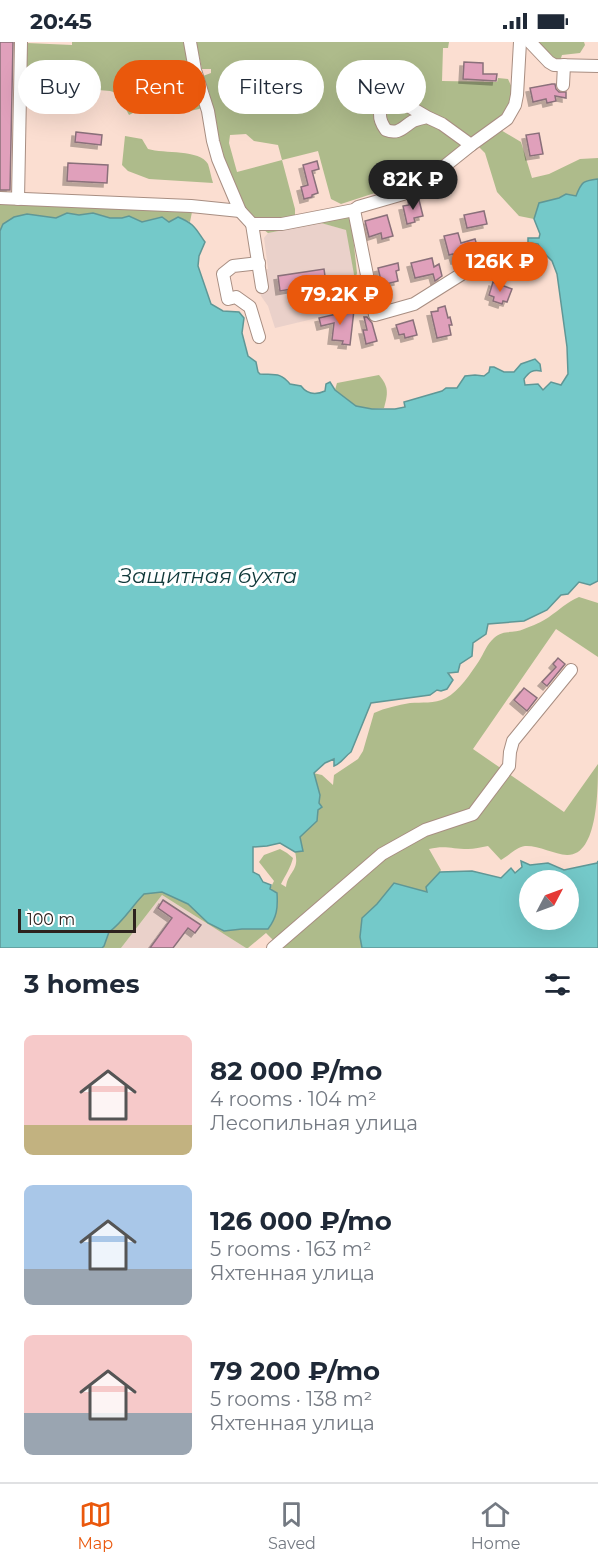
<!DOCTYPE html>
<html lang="en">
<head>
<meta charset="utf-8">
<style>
  :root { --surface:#fff; --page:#f6f6f7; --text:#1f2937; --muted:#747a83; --line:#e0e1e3; --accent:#ea580c }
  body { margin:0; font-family:Montserrat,sans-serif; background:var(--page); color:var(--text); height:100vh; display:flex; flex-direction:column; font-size:22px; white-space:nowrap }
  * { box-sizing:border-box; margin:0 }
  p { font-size:20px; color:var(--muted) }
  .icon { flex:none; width:33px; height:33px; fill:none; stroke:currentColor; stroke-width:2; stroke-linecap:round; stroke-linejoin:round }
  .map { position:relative; height:906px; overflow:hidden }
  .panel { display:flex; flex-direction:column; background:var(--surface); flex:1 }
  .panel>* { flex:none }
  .top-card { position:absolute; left:18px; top:18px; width:562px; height:54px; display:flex; gap:12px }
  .needle { width:39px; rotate:49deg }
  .fabs { position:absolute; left:519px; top:828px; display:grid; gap:12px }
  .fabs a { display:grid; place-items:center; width:60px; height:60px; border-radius:50%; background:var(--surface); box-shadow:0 6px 24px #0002; font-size:30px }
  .scale { position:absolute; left:18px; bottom:15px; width:118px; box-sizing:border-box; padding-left:6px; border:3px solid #2d221e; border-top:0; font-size:16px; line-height:21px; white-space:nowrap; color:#2d221e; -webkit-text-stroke:4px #fff; paint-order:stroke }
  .price { position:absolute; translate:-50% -51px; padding:0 14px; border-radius:21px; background:var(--accent); color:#fff; font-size:20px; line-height:39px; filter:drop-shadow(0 2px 3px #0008) }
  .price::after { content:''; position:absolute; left:50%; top:36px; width:18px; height:14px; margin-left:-9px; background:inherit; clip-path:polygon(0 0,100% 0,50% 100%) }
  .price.on { background:#222; color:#fff }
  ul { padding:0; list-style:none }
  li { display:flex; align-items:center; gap:18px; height:150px; padding:0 24px }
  li span { display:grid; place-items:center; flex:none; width:168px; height:120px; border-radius:9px; color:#555 }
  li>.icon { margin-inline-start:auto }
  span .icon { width:72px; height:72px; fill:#fffc; stroke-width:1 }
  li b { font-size:26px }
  h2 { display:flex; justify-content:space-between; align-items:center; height:72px; padding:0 24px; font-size:26px }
  .pill { padding:0 21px; border-radius:27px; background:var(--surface); box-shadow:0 6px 24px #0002; font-size:21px; line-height:54px }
  .pill.on { background:var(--accent); color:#fff }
  .status { display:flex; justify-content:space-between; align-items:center; height:42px; padding:0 30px; background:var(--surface); direction:ltr }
  .status svg { height:16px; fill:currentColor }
  .tabs { display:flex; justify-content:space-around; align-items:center; height:84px; border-top:2px solid var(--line); background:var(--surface); font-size:16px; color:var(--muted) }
  .tabs a { display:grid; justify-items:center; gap:3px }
  .tabs .on { color:var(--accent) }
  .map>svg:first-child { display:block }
  .industrial { fill:#ead1ca }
  .green { fill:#aebb8b; fill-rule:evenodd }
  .water { fill:#74c9c9; stroke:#5f9796; stroke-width:1.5; fill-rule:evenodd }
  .building { fill:#e0a0bb; stroke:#8a707a; stroke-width:1.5; filter:url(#shadow) }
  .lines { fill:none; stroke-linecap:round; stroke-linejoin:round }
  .minor-casing { stroke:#a88e82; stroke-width:14 }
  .minor { stroke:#fff; stroke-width:12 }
  .labels { text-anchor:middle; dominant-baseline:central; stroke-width:6; stroke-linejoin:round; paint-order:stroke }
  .water-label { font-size:21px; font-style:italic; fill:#10393a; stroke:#fff }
</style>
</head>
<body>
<div class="status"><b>20:45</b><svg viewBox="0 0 49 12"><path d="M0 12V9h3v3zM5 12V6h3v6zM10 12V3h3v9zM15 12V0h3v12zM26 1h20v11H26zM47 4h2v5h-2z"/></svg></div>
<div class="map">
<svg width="598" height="906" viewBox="0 0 598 906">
  <defs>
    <filter id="shadow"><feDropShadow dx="-4" dy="4" stdDeviation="0" flood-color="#0004"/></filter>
  </defs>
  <rect width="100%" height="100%" fill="#fbded1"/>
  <!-- industrial -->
  <g class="industrial">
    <path d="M321,181L347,188L355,238L342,270L275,286L268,264L261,254L254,228L268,227L264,196L268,191Z"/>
    <path d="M162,853L246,906H121Z"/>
  </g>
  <!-- green -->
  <g class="green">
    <path d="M72,0H184L204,65L199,67L190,69L155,70L141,67L129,73L117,51L110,49L27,42V1L72,3Z"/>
    <path d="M196,0H449L448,6H443L442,39L497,40L498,36L508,37L513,48L506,73L415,138L341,162L331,157L318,109L282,118L295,167V175L272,179L256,178L244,167L225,127L209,50L203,34L211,31V27H202ZM246,92L254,99L278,103L282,118L237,130L229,101L230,93Z"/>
    <path d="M537,0H584L585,3L580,11L562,13L560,19L553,17Z"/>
    <path d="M499,87L521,100L532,136L549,132L580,117L598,116V137C584,139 581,139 577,154L566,152L559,156L539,161L534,177L519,174L497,150L485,111L476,102Z"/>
    <path d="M125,94L142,97L148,107C164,112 200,107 208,122C210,128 211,135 213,141L149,137L128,129L122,123Z"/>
    <path d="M0,159L192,170L190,180L178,175L169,180L162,175L142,180L129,174L122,176H110L93,171L79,173L67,171L56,176H44L36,173L3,182L0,189Z"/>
    <path d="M351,175L357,231L355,238L346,188L321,181L268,191L264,188Z"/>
    <path d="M379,333C389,345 388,351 384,366L372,367L356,364L335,348L337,341Z"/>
    <path d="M579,555L598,561V615L556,587L473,707L564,770L598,722C598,748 598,814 567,813C554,812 537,803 525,804C516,805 509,814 501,818L488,804C481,805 474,807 468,807C452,807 445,803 429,807L441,828L428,850L377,862L362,876L360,895L362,906H281L266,891L248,906H246L162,853L121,906H102L104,904L109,890C123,880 132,864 144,851L162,850L188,862L224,889L242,887H268C277,875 278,867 277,851L270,847L274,839L259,820L264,813L280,807L287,811L293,816C291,825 285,834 281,842L286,845C288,829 300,829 295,810L303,809L300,795L318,768L320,753L313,731L322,733L333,743L334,733L358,717L363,709L374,671C385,666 398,663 410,661C422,660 434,662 446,656C459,649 471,631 479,619C484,611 487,602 494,596C503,587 514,592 524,587C532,584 542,580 549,575C559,568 567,560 579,555Z"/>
  </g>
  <!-- water -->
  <g class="water">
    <path d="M598,137V539L590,543L579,540L568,552L561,553L547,568L524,579L488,582L486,592L473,601L472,614L460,622L458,630L448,631L453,638L447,647L441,649L437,648L430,653L371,661L351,710C344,715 342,721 334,724V717L325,721L314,731L320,753L319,761L322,765L318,768L317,779L300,795L303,809L295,810L280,801L267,804L253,805V830L259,833L263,840L271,843L270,847L277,851C278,866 277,875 268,887H242L224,889L208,881L188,862L162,850L144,852C132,864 123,880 109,890L104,904L102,906H0V189L3,182L14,175L27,172L56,176L67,171L79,173L93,171L110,176H122L129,174L142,180L162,175L169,180L178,175C195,182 195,186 205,200L199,214L198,224L211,262L223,269L239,270L244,276L242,291L248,314L256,320L258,330L260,332C275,333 280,330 290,342L301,344C307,352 316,353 325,349L326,342L330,340L335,348L356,364L372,367H395L405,365L404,360L442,349L446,346H457L465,334L475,333L484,334L489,330L490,325H494L504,330H514L521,322L535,317L540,322L541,329C533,327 529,330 524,337L525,343L538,342L543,348L551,340L561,343L568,332L567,305L557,232L552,219L543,210L538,202L528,201V196H539L540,192L534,177L539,161L559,156L566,152L576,154C582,139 583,139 598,137Z"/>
    <path d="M521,819L530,823L548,821L564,828L597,821L598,819V906H362L360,895L362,876L377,862L394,841L427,850L426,845L440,830L472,829L501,836L511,826L515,831L522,825ZM530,838H568V878H530Z"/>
  </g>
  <!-- building -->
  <g class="building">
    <path d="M0,0H13L10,148H0Z"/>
    <path d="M464,20L483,21V32H497L496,39L463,37Z"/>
    <path d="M552,42H555L556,47L559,50H566V56L555,54L556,59L547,61L546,57L533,60L530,46Z"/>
    <path d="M76,90L102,93L101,103L75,100Z"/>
    <path d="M539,91L543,112L530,114L526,93Z"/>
    <path d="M317,119L319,127L312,129L318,151L312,153V155L304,157L301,145L308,143L303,123Z"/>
    <path d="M68,121L108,123L107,141L67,139Z"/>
    <path d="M419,158L423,174L414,176L415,180L407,182L403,164L409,163L408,160Z"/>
    <path d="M484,169L487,182L467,186L464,173Z"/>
    <path d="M387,173L393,194L382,197L381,191L369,195L365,179Z"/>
    <path d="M458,191L461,201L475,197L478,207L481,206L482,209L470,217L468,218V215L455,218L453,212L449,213L444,194Z"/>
    <path d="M432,216L434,225L439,222L442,234L435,239L433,232L415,236L411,221Z"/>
    <path d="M398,221L399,228L396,229L398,239L382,243L378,226Z"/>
    <path d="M324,227L326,241L280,249L278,234Z"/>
    <path d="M493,240L512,247L507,260L503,259L502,262L493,259L494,255L489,253Z"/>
    <path d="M445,264L448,276L450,275L452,283H449L451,293L437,296L431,270L438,269V266Z"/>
    <path d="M354,268L350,303L342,302L343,299L332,298L334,281L321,284L319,276Z"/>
    <path d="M364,275H367L372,281L377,299L366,302L363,288H367Z"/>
    <path d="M413,278L417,293L405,296L404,292L399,293L396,283Z"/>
    <path d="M558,616L565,622L547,644L542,640L556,625L553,622Z"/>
    <path d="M524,646L537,656L527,669L514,658Z"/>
    <path d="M163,858L201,883L195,891L188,886L173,906H150L172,876L158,866Z"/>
  </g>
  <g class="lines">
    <!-- minor casing -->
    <g class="minor-casing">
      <g id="minor">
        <path d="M190,0L195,28L208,69L213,99L218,117L240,169L252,182H282L354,168L358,165L403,152L421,143L471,103L507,77L515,63L517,53L520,0"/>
        <path d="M530,0L549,20L554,23L598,24"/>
        <path d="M563,43L564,23"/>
        <path d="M427,75L403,61L389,59C377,66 378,77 386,88C399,93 403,85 413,79C418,77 422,76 427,75L442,82L471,103"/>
        <path d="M0,156L191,164L240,169"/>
        <path d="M18,157L21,0"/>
        <path d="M354,168L375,273L414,262L500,208"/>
        <path d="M252,182L262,245"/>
        <path d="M259,221L233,224L223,232L228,257L236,255L250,265L259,295"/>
        <path d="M273,906L382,812L425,788L473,772L509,724L510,710L513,699L571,628"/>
      </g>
    </g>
    <!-- minor -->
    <use href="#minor" class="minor"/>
  </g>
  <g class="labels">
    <!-- water labels -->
    <g class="water-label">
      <text x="208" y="533">Защитная бухта</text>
    </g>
  </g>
</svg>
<div class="fabs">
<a><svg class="needle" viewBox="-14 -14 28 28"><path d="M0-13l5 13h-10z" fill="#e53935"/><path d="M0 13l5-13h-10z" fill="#747a83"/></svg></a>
</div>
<div class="scale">100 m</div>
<b class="price on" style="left:413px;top:169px">82K ₽</b>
<b class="price" style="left:500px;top:251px">126K ₽</b>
<b class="price" style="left:340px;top:284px">79.2K ₽</b>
<div class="top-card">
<a class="pill">Buy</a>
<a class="pill on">Rent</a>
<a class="pill">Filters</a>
<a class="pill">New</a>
</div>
</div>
<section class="panel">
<h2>3 homes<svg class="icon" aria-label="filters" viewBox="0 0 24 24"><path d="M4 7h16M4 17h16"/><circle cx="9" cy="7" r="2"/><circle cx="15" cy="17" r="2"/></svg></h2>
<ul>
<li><span style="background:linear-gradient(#f6c9c9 75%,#c2b280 0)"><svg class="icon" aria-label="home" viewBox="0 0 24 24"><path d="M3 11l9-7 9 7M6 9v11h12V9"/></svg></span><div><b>82 000 ₽/mo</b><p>4 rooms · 104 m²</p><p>Лесопильная улица</p></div></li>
<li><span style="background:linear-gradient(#a9c7e8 70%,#9aa5b1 0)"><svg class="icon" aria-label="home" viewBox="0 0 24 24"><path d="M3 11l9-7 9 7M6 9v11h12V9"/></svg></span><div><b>126 000 ₽/mo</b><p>5 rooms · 163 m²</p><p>Яхтенная улица</p></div></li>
<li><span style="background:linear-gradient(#f6c9c9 65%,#9aa5b1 0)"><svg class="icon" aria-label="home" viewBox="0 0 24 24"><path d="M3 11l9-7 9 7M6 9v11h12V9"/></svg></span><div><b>79 200 ₽/mo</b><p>5 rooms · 138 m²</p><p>Яхтенная улица</p></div></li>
</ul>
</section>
<nav class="tabs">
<a class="on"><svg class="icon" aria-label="map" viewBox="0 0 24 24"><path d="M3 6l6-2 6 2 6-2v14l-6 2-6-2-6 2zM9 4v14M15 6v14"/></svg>Map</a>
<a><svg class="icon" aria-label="saved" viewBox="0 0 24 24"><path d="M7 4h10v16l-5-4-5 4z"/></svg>Saved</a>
<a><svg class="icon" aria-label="home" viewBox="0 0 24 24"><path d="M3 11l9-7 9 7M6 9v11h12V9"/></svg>Home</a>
</nav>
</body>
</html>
